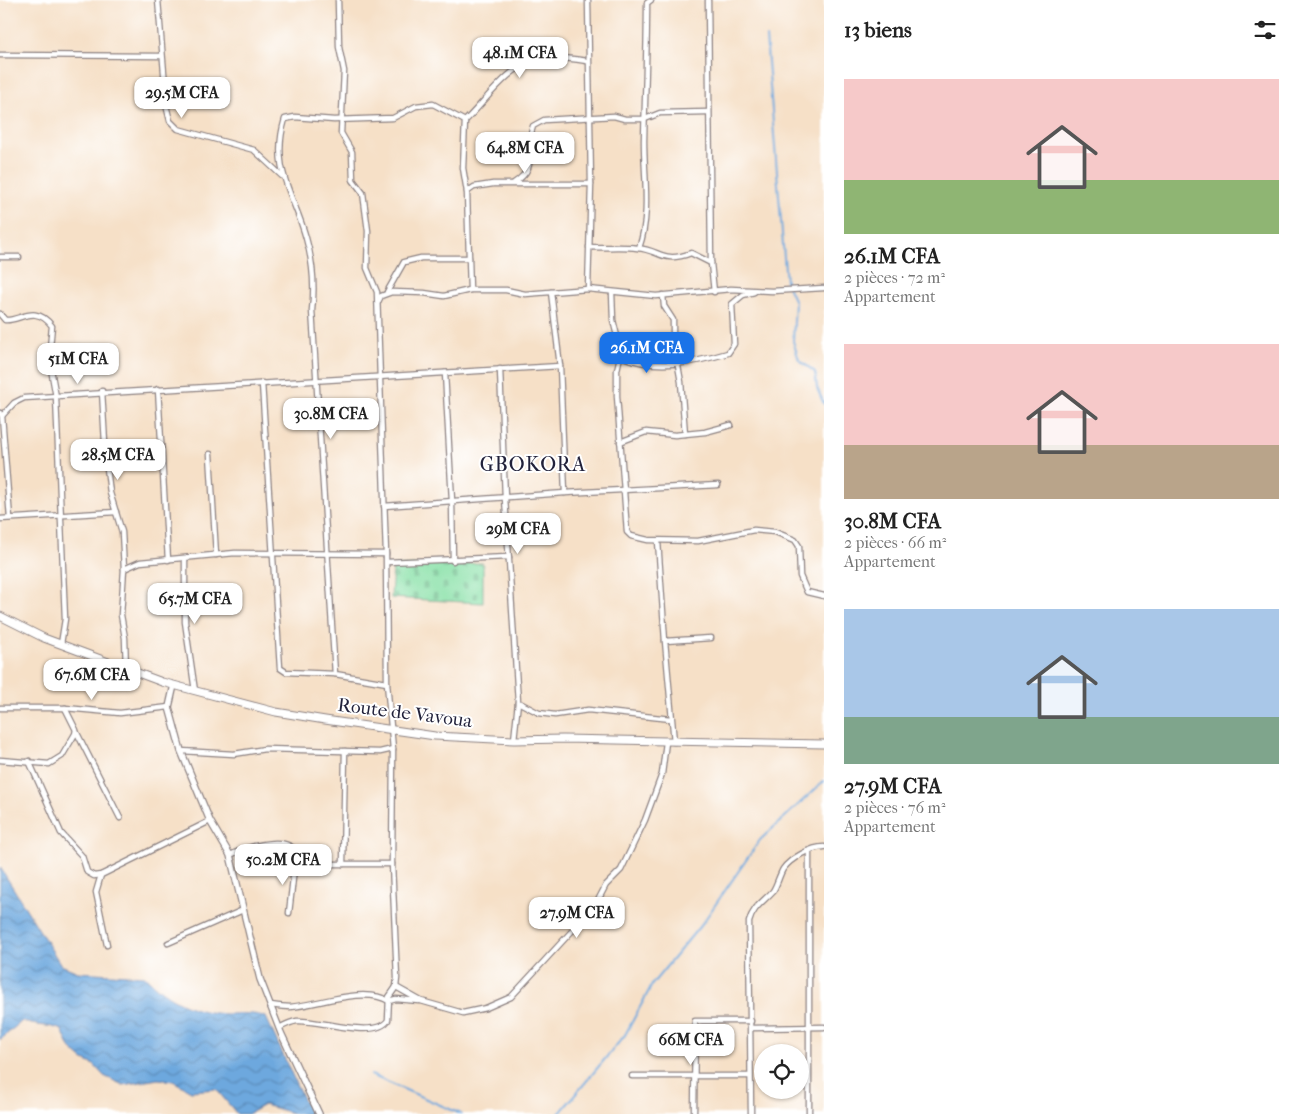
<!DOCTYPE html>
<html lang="fr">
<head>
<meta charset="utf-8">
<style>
  :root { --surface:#fff; --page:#f6f6f6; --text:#222; --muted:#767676; --accent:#1a73e8 }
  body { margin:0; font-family:"IM FELL French Canon",serif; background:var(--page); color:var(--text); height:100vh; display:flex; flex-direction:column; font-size:19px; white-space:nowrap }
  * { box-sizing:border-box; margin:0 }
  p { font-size:16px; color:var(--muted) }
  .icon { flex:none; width:28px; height:28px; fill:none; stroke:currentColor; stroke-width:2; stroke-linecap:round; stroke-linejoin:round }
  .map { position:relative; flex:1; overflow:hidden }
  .drawer { display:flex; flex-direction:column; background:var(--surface); width:475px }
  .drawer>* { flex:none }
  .fabs { position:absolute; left:754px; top:1044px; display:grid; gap:10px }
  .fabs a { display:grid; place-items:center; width:55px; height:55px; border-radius:50%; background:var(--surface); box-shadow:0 1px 4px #0004; font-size:25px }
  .price { position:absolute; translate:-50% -42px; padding:0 11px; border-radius:10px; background:#fff; color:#222; font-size:16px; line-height:32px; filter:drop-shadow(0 1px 2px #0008) }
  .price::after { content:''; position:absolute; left:50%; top:30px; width:15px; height:11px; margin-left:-8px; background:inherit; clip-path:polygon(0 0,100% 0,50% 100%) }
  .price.active { background:var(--accent); color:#fff }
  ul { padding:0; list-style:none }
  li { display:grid; align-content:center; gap:10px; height:265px; padding:0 20px }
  li span { display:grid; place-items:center; height:155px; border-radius:0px; color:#555 }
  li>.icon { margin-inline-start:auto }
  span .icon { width:90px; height:90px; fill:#fffc; stroke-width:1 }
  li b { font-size:21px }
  h2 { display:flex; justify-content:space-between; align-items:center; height:60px; padding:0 20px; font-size:21px }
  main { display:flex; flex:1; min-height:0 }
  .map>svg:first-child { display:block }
  .cemetery { fill:url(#cemetery-stones); stroke:#548170 }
  .water { fill:url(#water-waves); stroke:#48658c }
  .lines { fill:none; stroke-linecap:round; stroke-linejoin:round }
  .stream { stroke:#6da8de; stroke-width:2 }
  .street-casing { stroke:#8c8181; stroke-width:7 }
  .secondary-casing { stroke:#8c8181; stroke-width:8 }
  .primary-casing { stroke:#8c8181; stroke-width:9 }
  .street { stroke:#fff; stroke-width:4.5 }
  .secondary { stroke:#fff; stroke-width:5.5 }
  .primary { stroke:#fff; stroke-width:7 }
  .labels { text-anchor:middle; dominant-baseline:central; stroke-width:4; stroke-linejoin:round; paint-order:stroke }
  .street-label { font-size:19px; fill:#22223b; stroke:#fff }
  .neighbourhood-label { font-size:20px; letter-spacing:1px; fill:#22223b; stroke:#fff }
</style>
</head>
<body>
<main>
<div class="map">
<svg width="824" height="1114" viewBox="0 0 824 1114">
  <defs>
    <pattern id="cemetery-stones" width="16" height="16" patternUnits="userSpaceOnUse" patternTransform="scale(1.25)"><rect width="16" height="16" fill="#86e0a6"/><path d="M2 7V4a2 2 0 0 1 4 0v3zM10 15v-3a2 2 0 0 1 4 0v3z" fill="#73c090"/></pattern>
    <pattern id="water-waves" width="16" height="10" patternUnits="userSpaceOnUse" patternTransform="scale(1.25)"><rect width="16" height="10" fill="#6da8de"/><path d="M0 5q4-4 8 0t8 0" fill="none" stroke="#5988b5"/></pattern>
  </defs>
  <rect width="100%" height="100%" fill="#fff"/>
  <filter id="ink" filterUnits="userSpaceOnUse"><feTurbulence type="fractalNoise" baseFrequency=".02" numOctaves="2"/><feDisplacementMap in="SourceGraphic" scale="10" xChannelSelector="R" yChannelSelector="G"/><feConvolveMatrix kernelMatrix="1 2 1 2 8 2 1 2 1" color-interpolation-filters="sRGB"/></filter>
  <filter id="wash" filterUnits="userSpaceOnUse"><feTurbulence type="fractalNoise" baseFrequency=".0096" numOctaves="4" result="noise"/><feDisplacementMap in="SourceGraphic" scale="20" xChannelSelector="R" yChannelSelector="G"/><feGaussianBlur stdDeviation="1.12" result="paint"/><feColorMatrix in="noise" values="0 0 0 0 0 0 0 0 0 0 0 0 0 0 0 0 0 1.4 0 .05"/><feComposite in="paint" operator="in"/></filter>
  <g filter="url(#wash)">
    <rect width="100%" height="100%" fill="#f6e0c7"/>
    <!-- cemetery -->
    <path class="cemetery" d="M483,563V603L391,598L393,566Z"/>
    <!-- water -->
    <path class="water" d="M0,867L61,965L78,972L145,976C167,1000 195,1013 228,1014C242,1014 252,1012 266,1017L303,1099L313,1114H296L264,1105L248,1114H237L216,1089L191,1091L173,1081L158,1079L123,1085L104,1076L94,1065L82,1059L70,1048L62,1030C48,1024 36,1027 22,1021L0,1040Z"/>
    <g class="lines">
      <!-- stream -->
      <g class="stream">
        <path d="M766,37L786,282L795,302L793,341L799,360L815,372L817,388L824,404"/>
        <path d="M371,1075L461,1114"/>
        <path d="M559,1114L625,1035L653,983L704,921L760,840L824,781"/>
      </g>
    </g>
  </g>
  <g filter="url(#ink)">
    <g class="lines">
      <!-- street casing -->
      <g class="street-casing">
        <g id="street">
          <path d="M158,0L167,109L170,121L178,129L254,150L282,176"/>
          <path d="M588,0L591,184L588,289"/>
          <path d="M708,0L711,263L714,292"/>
          <path d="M0,55L162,56"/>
          <path d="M514,183C540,166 524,153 533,126L544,120L614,116L625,119H645L660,113L708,112"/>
          <path d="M467,192L474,187L493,184H591"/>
          <path d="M589,247C605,248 622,246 637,248C661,250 662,264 691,253L711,263"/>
          <path d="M639,248C651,214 644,177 644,141C645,95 647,49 647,3L651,0"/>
          <path d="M0,257H19"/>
          <path d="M470,290L467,192L463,168L465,121C486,101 513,59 545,58C559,57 574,59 587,61"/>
          <path d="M387,292L404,262L421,258H469"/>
          <path d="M551,292L560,366L565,493"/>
          <path d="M612,292L613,320L621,352L617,370V396L627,532L631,536L648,540L698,541L754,530L775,532L795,540L799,546L800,576L807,592L824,596"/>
          <path d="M663,295L664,306L673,320V338L681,382L685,434"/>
          <path d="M378,302L381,296L392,292L424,293L444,296L470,290H506L525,294L588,289L656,296L731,289L772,291L824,288"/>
          <path d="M0,314L5,320C19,322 35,303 52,326L49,358L56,397L65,619L61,644"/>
          <path d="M621,356C654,371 694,363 728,353L734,344L732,304L743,295L754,292"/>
          <path d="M500,369L505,498L518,702L514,740"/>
          <path d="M445,373L452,501L453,561"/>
          <path d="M262,383L280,668L286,672L335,674"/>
          <path d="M158,389L168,560"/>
          <path d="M102,391L106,460L110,493L122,532L124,569L121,615L125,638L126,669"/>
          <path d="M0,413L2,416L10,518"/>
          <path d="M2,416L14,403L24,398L560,366"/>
          <path d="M620,442L646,432L675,435L705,432L731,425"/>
          <path d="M210,454L216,555"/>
          <path d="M384,506L565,493L718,485"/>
          <path d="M0,519L116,512"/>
          <path d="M658,541L665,641"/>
          <path d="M185,559V622L195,691"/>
          <path d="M387,562L509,557"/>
          <path d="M124,569L140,562L235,553L386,554"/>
          <path d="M387,683L335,674L312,310C315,286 313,262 306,238C294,194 270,169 285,119L295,117L334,120L393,118L416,106L433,104L465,121"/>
          <path d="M518,702L539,713L555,715L588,710L671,719"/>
          <path d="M0,708H65L120,713L169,707"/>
          <path d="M76,731L120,818"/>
          <path d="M674,742L665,641L711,638"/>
          <path d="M181,751L234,754L265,749L380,752L393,749"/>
          <path d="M0,760L49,764L62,756L75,734L76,730L65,708"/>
          <path d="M29,761L61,833L82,856L87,872L94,876L101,875L210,821"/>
          <path d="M230,855C245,848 279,836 293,848L295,861L314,864H392"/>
          <path d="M343,864L345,751"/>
          <path d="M101,875L96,892L107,945"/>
          <path d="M289,913L295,861"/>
          <path d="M168,943L243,910"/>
          <path d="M396,987L421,1001L463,1013L486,1008L511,997L595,906L606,885L621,870L645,820L662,774L666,742"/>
          <path d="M270,1005C277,1006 283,1007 290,1007C318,1005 363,986 389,1001L396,999L419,1001"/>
          <path d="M279,1028C285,1025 290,1022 297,1021C317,1019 376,1040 388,1020L389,997L396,987L397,978L392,864L393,749L387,683L386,554L377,292L367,268L368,231L363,193L353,180L352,152L341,133L344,71L339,47L338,0"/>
          <path d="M751,1028L824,1027"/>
          <path d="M632,1076H750"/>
          <path d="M694,1114L695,1021H751"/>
          <path d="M751,1114L749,922C753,907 763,902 773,891C777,885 779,876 783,869C791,858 811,847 824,847"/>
          <path d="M809,1114V851"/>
        </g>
      </g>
      <!-- secondary casing -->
      <g class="secondary-casing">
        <path id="secondary" d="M174,685L169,707L181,751L210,821L230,855L260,979L281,1033L319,1114"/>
      </g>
      <!-- primary casing -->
      <g class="primary-casing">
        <path id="primary" d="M0,616L44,638L162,682L276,712L325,720L435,736L514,740L563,739L824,744"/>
      </g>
      <!-- street -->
      <use href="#street" class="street"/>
      <!-- secondary -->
      <use href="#secondary" class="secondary"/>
      <!-- primary -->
      <use href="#primary" class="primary"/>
    </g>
  </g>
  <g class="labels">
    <!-- street labels -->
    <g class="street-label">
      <text transform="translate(405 713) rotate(7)">Route de Vavoua</text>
    </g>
    <!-- neighbourhood labels -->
    <g class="neighbourhood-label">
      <text x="533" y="464">GBOKORA</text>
    </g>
  </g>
</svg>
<div class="fabs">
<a><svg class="icon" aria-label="locate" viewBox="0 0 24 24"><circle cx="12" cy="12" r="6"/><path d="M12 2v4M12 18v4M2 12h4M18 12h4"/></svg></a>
</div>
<b class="price" style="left:520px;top:79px">48.1M CFA</b>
<b class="price" style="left:182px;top:119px">29.5M CFA</b>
<b class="price" style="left:525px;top:174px">64.8M CFA</b>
<b class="price active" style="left:647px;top:374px">26.1M CFA</b>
<b class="price" style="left:78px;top:385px">51M CFA</b>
<b class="price" style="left:331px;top:440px">30.8M CFA</b>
<b class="price" style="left:118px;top:481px">28.5M CFA</b>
<b class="price" style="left:518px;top:555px">29M CFA</b>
<b class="price" style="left:195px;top:625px">65.7M CFA</b>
<b class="price" style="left:92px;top:701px">67.6M CFA</b>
<b class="price" style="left:283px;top:886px">50.2M CFA</b>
<b class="price" style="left:577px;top:939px">27.9M CFA</b>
<b class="price" style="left:691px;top:1066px">66M CFA</b>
</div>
<section class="drawer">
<h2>13 biens<svg class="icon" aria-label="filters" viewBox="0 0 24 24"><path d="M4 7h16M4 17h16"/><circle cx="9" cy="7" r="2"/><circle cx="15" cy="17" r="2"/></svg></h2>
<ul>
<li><span style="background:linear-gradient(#f6c9c9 65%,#8fb573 0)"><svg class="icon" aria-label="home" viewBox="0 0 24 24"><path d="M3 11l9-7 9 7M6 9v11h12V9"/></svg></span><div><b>26.1M CFA</b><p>2 pièces · 72 m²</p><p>Appartement</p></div></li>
<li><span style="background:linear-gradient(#f6c9c9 65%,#b9a48a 0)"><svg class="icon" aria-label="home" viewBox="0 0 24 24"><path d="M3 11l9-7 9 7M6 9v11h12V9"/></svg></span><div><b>30.8M CFA</b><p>2 pièces · 66 m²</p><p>Appartement</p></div></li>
<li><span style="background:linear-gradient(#a9c7e8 70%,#7fa58c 0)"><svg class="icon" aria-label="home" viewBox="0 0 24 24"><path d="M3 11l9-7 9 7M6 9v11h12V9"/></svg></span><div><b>27.9M CFA</b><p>2 pièces · 76 m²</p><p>Appartement</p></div></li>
</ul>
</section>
</main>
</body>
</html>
